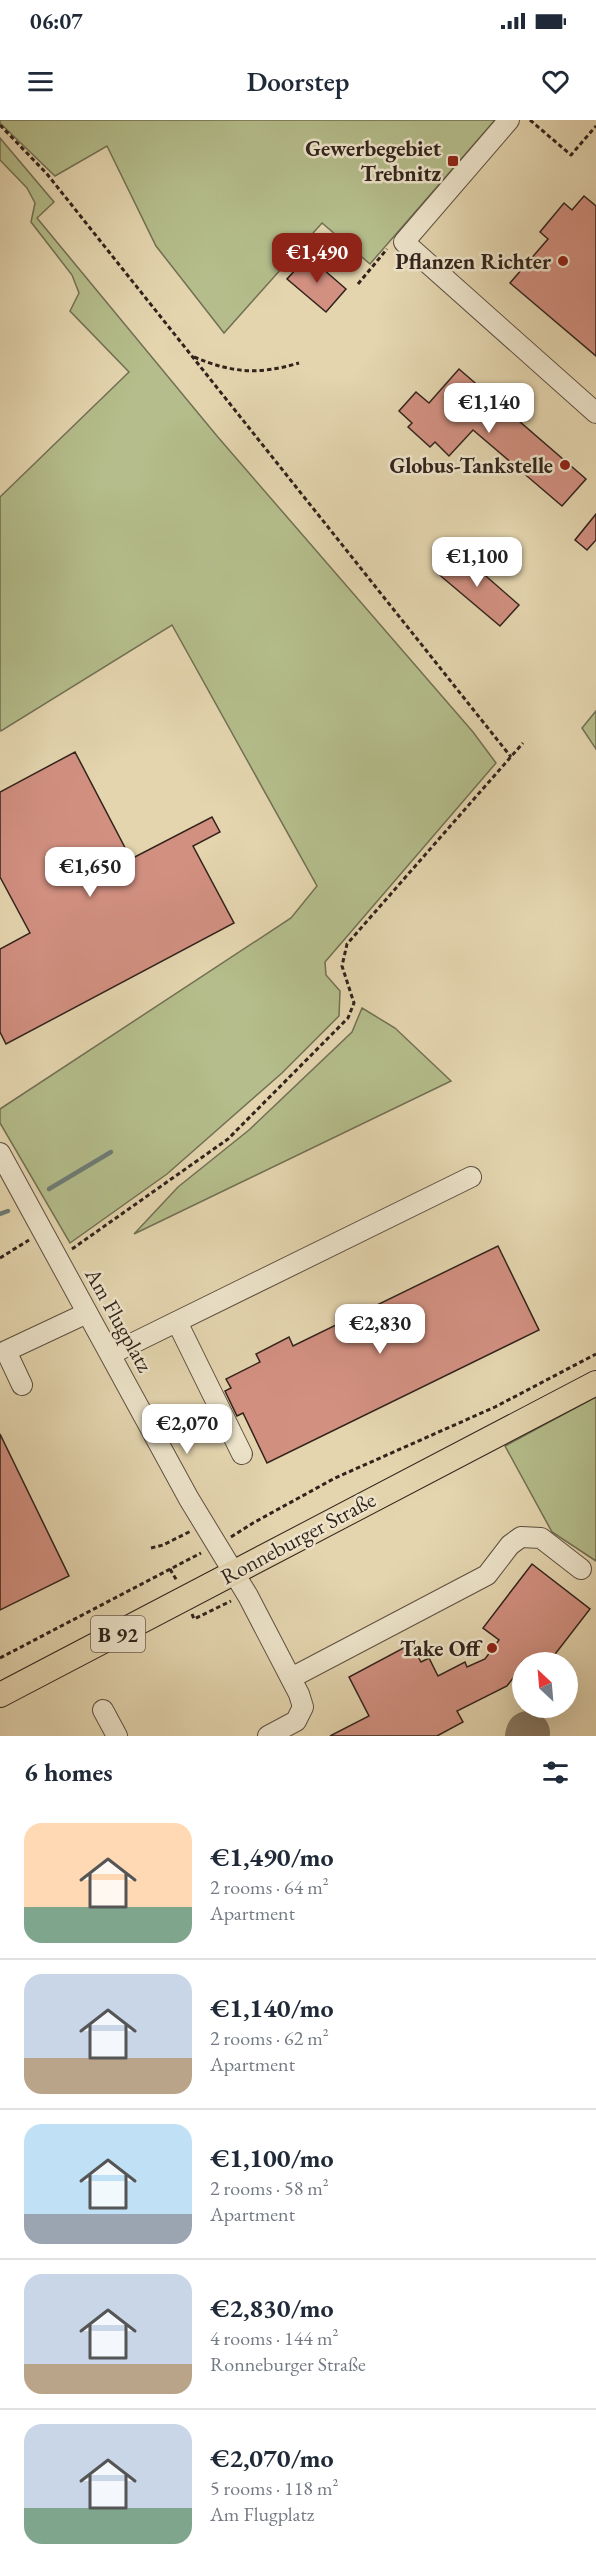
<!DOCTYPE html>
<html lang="en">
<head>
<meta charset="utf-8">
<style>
  :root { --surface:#fff; --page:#f6f6f7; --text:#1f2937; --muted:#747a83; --line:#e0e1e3; --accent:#8f2418 }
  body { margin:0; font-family:"EB Garamond",serif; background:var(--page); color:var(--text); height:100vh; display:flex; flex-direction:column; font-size:22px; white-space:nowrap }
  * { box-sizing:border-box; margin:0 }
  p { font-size:20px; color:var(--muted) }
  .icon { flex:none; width:33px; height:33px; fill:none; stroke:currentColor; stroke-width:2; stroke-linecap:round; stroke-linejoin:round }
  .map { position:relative; height:1616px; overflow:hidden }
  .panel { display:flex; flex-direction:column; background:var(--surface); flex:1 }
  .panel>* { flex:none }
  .needle { width:39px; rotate:334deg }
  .buttons { position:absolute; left:512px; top:1532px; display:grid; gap:12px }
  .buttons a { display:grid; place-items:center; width:66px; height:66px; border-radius:50%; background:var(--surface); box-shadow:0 6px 24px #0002; font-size:30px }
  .price { position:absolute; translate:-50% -51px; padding:0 14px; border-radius:12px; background:#fff; color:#222; font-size:20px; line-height:39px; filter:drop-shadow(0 2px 3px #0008) }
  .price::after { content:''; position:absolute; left:50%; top:36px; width:18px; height:14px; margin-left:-9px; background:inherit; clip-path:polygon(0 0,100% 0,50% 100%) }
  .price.current { background:var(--accent); color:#fff }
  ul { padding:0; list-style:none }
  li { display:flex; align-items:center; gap:18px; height:150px; padding:0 24px }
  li+li { border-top:2px solid var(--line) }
  li span { display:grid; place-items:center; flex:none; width:168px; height:120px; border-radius:18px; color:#555 }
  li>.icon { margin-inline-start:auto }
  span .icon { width:72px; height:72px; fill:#fffc; stroke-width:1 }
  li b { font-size:26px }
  h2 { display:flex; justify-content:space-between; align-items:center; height:72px; padding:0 24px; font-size:26px }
  .status { display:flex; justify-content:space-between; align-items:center; height:42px; padding:0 30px; background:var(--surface); direction:ltr }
  .status svg { height:16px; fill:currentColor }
  header { display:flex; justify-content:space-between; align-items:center; height:78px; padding:0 24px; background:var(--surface); font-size:27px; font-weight:600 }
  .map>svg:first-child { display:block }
  .green { fill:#b4bd8b; stroke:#727054; stroke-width:1.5 }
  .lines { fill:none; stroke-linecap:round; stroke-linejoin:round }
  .stream { stroke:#6e7c75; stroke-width:4.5 }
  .taxiway { stroke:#8a7c66; stroke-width:44 }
  .building { fill:#d29081; stroke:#31231c; stroke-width:1.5 }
  .minor-casing { stroke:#5e5041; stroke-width:22 }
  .major-casing { stroke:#31231c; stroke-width:26 }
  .path { stroke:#31231c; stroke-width:3; stroke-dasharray:4.5 3; stroke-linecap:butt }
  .minor { stroke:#ede4cb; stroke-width:20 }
  .major { stroke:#e4d5af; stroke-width:24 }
  .poi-dot { fill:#8f2418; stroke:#ede4cb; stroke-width:2 }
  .labels { text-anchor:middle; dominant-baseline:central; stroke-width:5; stroke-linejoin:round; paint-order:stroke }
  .shield { fill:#ede4cb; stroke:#695d50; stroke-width:1.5 }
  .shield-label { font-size:21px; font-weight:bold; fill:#31231c }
  .poi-label { font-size:22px; font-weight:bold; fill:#31231c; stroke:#ede4cb; text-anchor:end }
  .street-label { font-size:22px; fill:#31231c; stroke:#ede4cb }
</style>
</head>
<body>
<div class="status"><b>06:07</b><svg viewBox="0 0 49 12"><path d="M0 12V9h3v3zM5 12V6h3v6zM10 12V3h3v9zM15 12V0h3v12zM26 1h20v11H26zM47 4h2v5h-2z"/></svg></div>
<header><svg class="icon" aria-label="menu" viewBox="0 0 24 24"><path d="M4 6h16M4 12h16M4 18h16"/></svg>Doorstep<svg class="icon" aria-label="heart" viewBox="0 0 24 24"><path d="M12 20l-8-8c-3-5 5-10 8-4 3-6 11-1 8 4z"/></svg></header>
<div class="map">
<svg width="596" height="1616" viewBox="0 0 596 1616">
  <rect width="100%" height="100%" fill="#e4d5af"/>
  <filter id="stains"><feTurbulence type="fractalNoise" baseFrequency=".00333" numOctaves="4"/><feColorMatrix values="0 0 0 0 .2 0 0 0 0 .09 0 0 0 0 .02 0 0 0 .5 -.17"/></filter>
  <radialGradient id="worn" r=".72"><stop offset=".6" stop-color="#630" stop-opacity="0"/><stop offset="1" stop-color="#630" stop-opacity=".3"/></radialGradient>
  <!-- green -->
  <g class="green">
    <path d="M0,0H495L370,144L322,103L224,213L156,126L107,26L55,56L0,3Z"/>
    <path d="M0,18L54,82L37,98L217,316L473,612L496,643L325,842L326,855L340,871L339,896L282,953L167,1054L70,1123L0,1003V989L291,798L317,766L172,505L1,611L0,609V377L129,252L70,191L79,173L72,155L31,102L35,83L27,68L0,40Z"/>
    <path d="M596,591V629L582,608Z"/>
    <path d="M362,888L395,908L451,961L134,1114L178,1067L249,1010L352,912Z"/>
    <path d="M596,1277V1441L552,1412L505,1326Z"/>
  </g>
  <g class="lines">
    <!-- stream -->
    <g class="stream">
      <path d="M49,1069L111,1032"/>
      <path d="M0,1094L8,1091"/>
    </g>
    <!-- taxiway -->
    <path class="taxiway" d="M527,1616L528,1613"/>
  </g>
  <!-- building -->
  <g class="building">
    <path d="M584,76L596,86V236L510,163L548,119L540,112L564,83L572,90Z"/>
    <path d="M308,136L346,169L326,192L287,159Z"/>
    <path d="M459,249L586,359L562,386L473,310L449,336L435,322L430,327L408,307L412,303L399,291L416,272L429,283Z"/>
    <path d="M596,394V420L587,430L575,420Z"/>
    <path d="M455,429L519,485L500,506L436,452Z"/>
    <path d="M75,632L131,739L212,697L220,712L193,726L234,803L6,924L0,912V829L30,813L0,757V672Z"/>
    <path d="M498,1126L539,1210L267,1343L243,1293L237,1296L225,1271L231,1268L226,1259L260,1242L256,1234L289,1217L293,1226Z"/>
    <path d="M0,1314L69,1456L0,1490Z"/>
    <path d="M532,1444L590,1489L549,1542H522V1546L507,1566L457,1591L463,1602L437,1616H330L369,1596L349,1557L411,1524L421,1542L429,1538L438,1556L465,1542L467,1547L485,1539L499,1520L483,1508Z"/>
  </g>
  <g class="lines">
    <!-- minor casing -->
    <g class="minor-casing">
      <g id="minor">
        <path d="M509,0L404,122L596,293"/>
        <path d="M0,1033L189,1379L248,1476L299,1574L303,1587L296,1601L268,1616"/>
        <path d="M177,1202L242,1334"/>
        <path d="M111,1234L471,1057"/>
        <path d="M22,1265L6,1231L87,1193"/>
        <path d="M291,1558L487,1455L510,1425L521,1417L541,1418L581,1449"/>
        <path d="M103,1590L117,1616"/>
      </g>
    </g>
    <!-- major casing -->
    <g class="major-casing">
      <path id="major" d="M0,1575L596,1263"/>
    </g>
    <!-- path -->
    <g class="path">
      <path d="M530,0L571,35L596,6"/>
      <path d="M0,5L47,54L511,637"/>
      <path d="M358,164L387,129"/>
      <path d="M194,237C233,253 258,255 299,243"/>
      <path d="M72,1129L228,1019L348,898L354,883L342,846L347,824L523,623"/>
      <path d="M0,1138L29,1120"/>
      <path d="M231,1417L253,1403L335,1358L495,1287L596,1234"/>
      <path d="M151,1428L163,1425L191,1411"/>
      <path d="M170,1449L177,1461"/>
      <path d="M192,1494L194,1499L231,1481"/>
      <path d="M0,1538L201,1433"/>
    </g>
    <!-- minor -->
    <use href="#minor" class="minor"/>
    <!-- major -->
    <use href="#major" class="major"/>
  </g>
  <!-- markers -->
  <g class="poi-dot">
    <rect x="447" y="35" width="12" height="12" rx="3"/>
    <circle cx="563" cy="141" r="6"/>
    <circle cx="565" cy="345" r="6"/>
    <circle cx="492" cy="1528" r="6"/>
  </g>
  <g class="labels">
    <!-- shield labels -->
    <rect class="shield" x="91" y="1496" width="54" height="36" rx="4.5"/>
    <g class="shield-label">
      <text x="118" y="1514">B 92</text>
    </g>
    <!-- poi labels -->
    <g class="poi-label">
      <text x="441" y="28">Gewerbegebiet<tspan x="441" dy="25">Trebnitz</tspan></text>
      <text x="551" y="141">Pflanzen Richter</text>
      <text x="553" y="345">Globus-Tankstelle</text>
      <text x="480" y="1528">Take Off</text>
    </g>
    <!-- street labels -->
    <g class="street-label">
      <text transform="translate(119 1200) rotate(61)">Am Flugplatz</text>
      <text transform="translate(298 1418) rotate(-28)">Ronneburger Straße</text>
    </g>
  </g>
  <rect width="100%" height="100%" filter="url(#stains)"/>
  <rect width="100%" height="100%" fill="url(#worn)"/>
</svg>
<div class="buttons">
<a><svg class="needle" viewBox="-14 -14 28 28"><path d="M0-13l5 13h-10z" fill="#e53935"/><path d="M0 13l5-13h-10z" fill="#747a83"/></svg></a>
</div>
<b class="price current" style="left:317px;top:164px">€1,490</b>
<b class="price" style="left:489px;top:314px">€1,140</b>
<b class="price" style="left:477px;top:468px">€1,100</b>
<b class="price" style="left:90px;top:778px">€1,650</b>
<b class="price" style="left:380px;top:1235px">€2,830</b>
<b class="price" style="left:187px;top:1335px">€2,070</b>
</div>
<section class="panel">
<h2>6 homes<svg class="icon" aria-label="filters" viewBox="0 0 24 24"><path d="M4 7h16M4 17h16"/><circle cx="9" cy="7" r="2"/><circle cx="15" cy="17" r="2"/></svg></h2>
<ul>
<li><span style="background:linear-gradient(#ffd9b3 70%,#7fa58c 0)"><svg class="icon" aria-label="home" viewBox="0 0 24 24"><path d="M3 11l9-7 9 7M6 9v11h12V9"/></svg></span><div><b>€1,490/mo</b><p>2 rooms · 64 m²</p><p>Apartment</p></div></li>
<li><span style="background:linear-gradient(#c9d6e8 70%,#b9a48a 0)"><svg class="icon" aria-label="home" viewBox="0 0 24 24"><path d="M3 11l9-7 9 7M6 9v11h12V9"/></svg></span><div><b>€1,140/mo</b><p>2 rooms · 62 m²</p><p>Apartment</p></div></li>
<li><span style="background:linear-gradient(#bfe0f5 75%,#9aa5b1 0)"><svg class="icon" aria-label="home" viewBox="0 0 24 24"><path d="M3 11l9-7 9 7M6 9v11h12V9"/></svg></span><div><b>€1,100/mo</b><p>2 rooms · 58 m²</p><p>Apartment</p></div></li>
<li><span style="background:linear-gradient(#c9d6e8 75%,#b9a48a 0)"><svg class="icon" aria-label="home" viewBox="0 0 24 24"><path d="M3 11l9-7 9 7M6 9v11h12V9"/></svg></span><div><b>€2,830/mo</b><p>4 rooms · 144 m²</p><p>Ronneburger Straße</p></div></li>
<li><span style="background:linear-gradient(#c9d6e8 70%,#7fa58c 0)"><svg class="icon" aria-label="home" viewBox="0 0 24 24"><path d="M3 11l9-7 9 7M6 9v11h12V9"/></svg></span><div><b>€2,070/mo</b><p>5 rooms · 118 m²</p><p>Am Flugplatz</p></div></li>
</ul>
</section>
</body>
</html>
